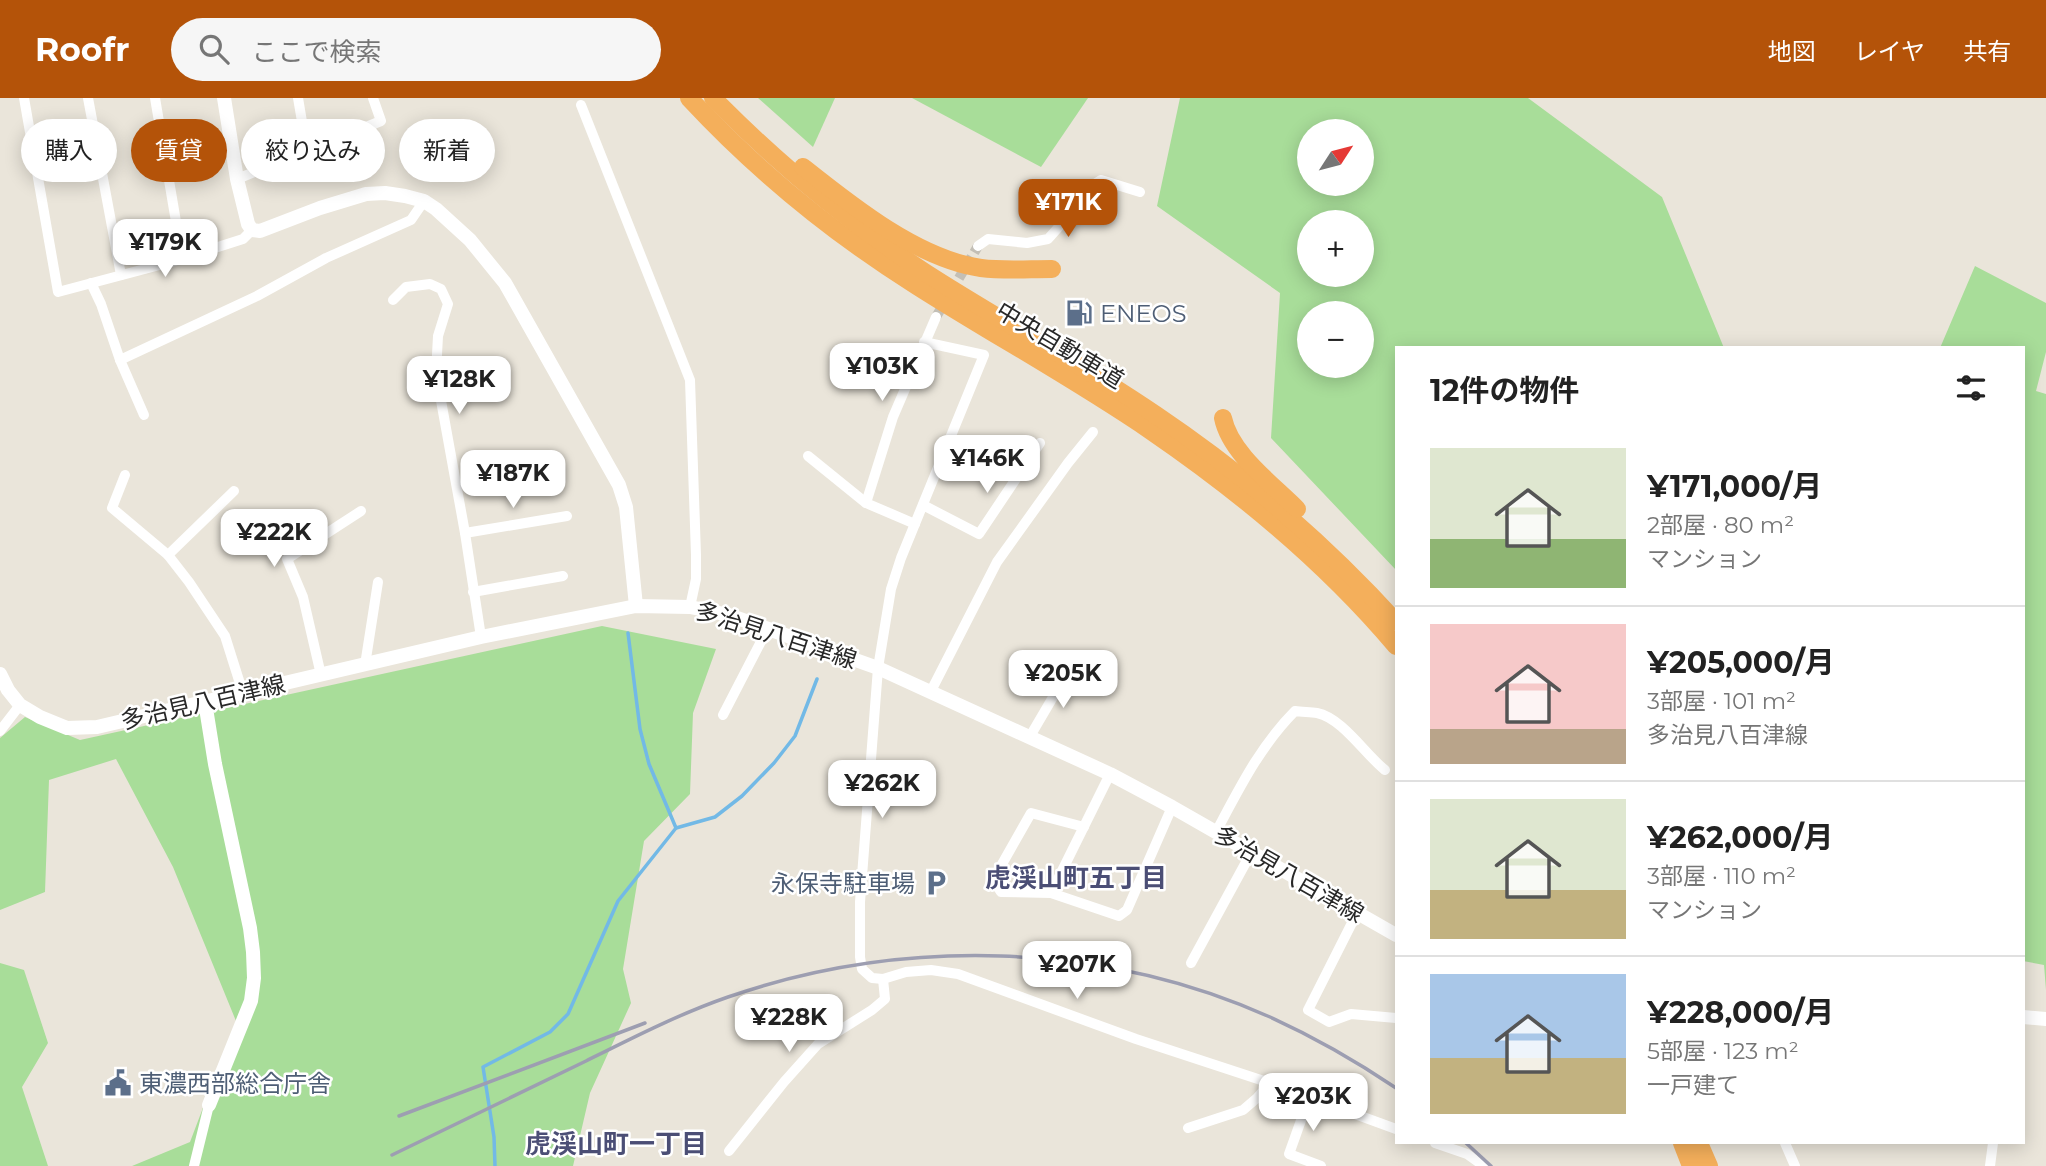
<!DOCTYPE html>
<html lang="ja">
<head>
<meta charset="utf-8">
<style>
  :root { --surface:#fff; --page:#f6f6f6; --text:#222; --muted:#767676; --line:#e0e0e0; --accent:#b45309 }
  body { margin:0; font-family:Montserrat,"Noto Sans JP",sans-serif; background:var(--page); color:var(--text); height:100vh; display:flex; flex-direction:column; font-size:26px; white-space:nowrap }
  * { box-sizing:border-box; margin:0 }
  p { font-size:23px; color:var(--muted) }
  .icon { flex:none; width:38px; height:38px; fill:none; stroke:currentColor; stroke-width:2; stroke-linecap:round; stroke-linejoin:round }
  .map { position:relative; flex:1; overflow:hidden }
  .sheet { position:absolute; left:1395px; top:248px; width:630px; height:798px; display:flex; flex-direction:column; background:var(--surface); border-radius:0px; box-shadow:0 4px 18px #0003 }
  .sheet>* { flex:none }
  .top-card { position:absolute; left:21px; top:21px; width:665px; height:63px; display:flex; gap:14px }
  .needle { width:46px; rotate:54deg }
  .tools { position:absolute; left:1297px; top:21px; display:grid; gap:14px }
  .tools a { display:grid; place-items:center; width:77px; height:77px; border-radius:50%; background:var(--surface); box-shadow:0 4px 18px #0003; font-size:35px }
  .price { position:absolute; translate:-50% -60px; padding:0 16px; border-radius:14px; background:#fff; color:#222; font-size:23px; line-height:46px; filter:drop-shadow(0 2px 4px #0008) }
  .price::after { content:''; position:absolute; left:50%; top:42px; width:21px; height:16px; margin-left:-10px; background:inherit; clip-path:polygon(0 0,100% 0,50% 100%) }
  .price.current { background:var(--accent); color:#fff }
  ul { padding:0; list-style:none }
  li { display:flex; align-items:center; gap:21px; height:175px; padding:0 35px }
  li+li { border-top:2px solid var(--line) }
  li span { display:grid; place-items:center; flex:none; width:196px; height:140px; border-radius:0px; color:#555 }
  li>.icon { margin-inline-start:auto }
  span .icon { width:84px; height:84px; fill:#fffc; stroke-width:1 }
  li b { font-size:30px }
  h2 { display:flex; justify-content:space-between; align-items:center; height:84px; padding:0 35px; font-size:30px }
  .tag { padding:0 24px; border-radius:32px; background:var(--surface); box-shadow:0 4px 18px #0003; font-size:24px; line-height:63px }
  .tag.current { background:var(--accent); color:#fff }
  header { display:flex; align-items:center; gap:42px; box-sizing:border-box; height:98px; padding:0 35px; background:var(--accent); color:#fff }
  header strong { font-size:33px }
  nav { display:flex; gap:38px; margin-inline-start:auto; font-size:24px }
  .search { width:490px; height:63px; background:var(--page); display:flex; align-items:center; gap:18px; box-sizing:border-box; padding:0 24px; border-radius:38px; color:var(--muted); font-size:26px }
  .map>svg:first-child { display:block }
  .green { fill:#a8dd99; fill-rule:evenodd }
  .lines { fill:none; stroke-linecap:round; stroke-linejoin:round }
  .stream { stroke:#72b9e6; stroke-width:3.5 }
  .street-tunnel { stroke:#c3bfb6; stroke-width:10; stroke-dasharray:10 5; stroke-linecap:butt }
  .street { stroke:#fff; stroke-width:10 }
  .secondary { stroke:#fff; stroke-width:14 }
  .highway { stroke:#f4af5b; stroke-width:18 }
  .rail { stroke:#9d9eb1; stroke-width:3.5 }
  .labels { text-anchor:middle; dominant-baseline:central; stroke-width:5; stroke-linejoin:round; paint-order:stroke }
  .service-label { font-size:24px; fill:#4e5e75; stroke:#fff; text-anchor:start }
  .street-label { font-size:24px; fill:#282828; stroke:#fff }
  .neighbourhood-label { font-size:26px; font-weight:bold; fill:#4b4e75; stroke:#fff }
</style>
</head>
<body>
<header>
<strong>Roofr</strong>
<div class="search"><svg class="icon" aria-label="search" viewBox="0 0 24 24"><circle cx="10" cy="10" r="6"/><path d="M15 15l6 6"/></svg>ここで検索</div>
<nav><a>地図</a><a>レイヤ</a><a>共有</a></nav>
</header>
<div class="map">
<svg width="2046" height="1068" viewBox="0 0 2046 1068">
  <rect width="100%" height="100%" fill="#eae5da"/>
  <!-- green -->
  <g class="green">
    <path d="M758,0H835L813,49Z"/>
    <path d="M912,0H1088L1041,69Z"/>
    <path d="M1180,0H1528L1662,99L1724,250H1396V472L1271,340L1280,195L1157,108ZM1309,33H1362V86H1309ZM1309,124H1362V177H1309ZM1362,215V268H1309V215Z"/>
    <path d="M1975,168L2046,205V254L2036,293L2046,296V892L2044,867L2023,863V250H1940Z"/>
    <path d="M602,528L716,551L693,615L690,696L644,743L623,871L631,905L590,995L573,1068H132L190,1044L236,923L173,769L116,661L49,682L45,794L0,812V640L25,619L80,642Z"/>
    <path d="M0,865L24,872L48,945L22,989L48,1068H0Z"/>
  </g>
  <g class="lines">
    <!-- stream -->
    <g class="stream">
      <path d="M628,535L640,631L649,666L676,730"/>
      <path d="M495,1068L494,1039L483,969L550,934L568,916L618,803L676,730L715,719L742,698L774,665L795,638L817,581"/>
    </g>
    <!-- street-tunnel -->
    <path class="street-tunnel" d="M936,219L978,148"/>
    <!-- street -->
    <g class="street">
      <path d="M24,0L58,194L171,164L243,141L252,132"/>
      <path d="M88,0L121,177"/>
      <path d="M155,0L182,159"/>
      <path d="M298,0L307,53"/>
      <path d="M581,7L690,282L696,457V481L690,509"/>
      <path d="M237,81L381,23L373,0"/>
      <path d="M978,148L988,141L1027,145L1048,141L1073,113L1090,89L1101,82L1140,94"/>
      <path d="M91,185L101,206L120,262L144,317"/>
      <path d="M393,202L406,189L430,186L441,191L448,206L438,238L436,275L465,435L481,539"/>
      <path d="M924,244L984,257L901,460L891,491L878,570L860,804V859L862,871L872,880L883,881L906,874L931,872L958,876L1136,941L1270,985L1396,1031"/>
      <path d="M120,262L257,198L326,160L411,122L424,103"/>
      <path d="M808,358L866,405L915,426"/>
      <path d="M125,377L112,410L168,457L189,484L225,538L243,595"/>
      <path d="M866,405L893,319L936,219"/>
      <path d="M923,407L979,436L1040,345"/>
      <path d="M465,435L567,418"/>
      <path d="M168,457L234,393"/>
      <path d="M473,494L563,478"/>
      <path d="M365,567L378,484"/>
      <path d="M321,577L303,499L287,461L361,413"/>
      <path d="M931,593L997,464L1068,365L1093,334"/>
      <path d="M723,617L768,530"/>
      <path d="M0,633L20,607"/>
      <path d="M1029,640L1066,577L1088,572"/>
      <path d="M1084,729L1031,715L993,782L1001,794L1051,795L1119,818L1127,812L1172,709"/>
      <path d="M1216,734C1239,691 1260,648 1295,613C1302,614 1310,614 1317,615C1342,620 1365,656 1385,672"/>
      <path d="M1051,795L1110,676"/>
      <path d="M1357,815L1308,912L1329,924L1351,916L1396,920"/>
      <path d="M1191,865L1251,755"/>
      <path d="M1309,1000L1289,1056L1321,1068"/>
      <path d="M1188,1030L1243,1012L1257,1000L1270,985"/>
      <path d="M1435,1045L1467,1056L1484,1068"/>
      <path d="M1785,1045L1795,1068"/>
      <path d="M729,1053L784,984L818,946L872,912L885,901L883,881"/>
      <path d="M194,1068L209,1007"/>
      <path d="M1990,1068L1993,1045"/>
    </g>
    <!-- secondary -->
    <g class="secondary">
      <path d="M224,0L237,81L248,126L252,132L260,133L320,110L366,96L385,95L405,98L424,103L436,111L470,142L505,185L619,387L626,409L636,508"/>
      <path d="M0,576L8,592L20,607L40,619L67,630L97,629L481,539L636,508L690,509L729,517L878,570L1110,676L1172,709L1396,837"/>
      <path d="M205,604L215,666L250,830L253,854L254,880L251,903L209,1007"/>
      <path d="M2023,919L2046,921"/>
    </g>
    <!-- highway -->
    <g class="highway">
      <path d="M689,0C756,72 834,136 917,188C994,237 1075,281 1151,333C1240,394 1326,465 1396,548"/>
      <path d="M713,0C778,66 848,124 926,175C1002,224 1082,266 1156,317C1245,377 1324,445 1396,524"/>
      <path d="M803,69C852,108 918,161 981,170C1004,173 1028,171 1052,171"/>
      <path d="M1223,320C1230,355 1272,386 1297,411"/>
      <path d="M1682,1045L1691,1068"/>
      <path d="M1699,1045L1709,1068"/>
    </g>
    <!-- rail -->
    <g class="rail">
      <path d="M399,1018L645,925"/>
      <path d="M1466,1045L1491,1068"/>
      <path d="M392,1057C457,1026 521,994 586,963C632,940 679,916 728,899C902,839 1101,843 1270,919C1314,939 1356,963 1396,990"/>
    </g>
  </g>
  <!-- icons -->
  <defs>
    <g id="fuel-bare" transform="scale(2.1)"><path d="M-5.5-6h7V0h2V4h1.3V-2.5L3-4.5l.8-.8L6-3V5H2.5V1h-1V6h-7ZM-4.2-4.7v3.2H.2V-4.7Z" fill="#5c6f8a" stroke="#fff" stroke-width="2.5" paint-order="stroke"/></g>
    <g id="parking-bare" transform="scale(2.1)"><path d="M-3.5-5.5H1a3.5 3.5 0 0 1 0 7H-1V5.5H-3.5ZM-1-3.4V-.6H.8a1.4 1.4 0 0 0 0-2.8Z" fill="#5c6f8a" stroke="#fff" stroke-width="2.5" paint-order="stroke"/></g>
    <g id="civic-bare" transform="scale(2.1)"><path d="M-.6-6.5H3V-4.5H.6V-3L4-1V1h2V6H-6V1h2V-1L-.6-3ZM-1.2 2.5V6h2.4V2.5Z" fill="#5c6f8a" stroke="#fff" stroke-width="2.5" paint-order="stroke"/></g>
  </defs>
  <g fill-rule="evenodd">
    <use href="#fuel-bare" x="1079" y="215"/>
    <use href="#parking-bare" x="936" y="785"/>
    <use href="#civic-bare" x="118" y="985"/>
  </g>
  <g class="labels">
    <!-- service labels -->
    <g class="service-label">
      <text x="1100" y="215">ENEOS</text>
      <text x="915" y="785" text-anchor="end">永保寺駐車場</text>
      <text x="139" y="985">東濃西部総合庁舎</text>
    </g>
    <!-- street labels -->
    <g class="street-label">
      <text transform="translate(1060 247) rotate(31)">中央自動車道</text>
      <text transform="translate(776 537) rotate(18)">多治見八百津線</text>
      <text transform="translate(203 604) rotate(-13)">多治見八百津線</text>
      <text transform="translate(1289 776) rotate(30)">多治見八百津線</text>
    </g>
    <!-- neighbourhood labels -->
    <g class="neighbourhood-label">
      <text x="1076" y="780">虎渓山町五丁目</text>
      <text x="616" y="1046">虎渓山町一丁目</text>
    </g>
  </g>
</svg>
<div class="tools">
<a><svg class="needle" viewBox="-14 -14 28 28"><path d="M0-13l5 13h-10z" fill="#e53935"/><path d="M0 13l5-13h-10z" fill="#767676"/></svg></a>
<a>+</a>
<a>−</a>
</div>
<b class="price current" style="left:1068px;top:141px">¥171K</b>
<b class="price" style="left:165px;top:181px">¥179K</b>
<b class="price" style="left:882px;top:305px">¥103K</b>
<b class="price" style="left:459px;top:318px">¥128K</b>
<b class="price" style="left:987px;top:397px">¥146K</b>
<b class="price" style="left:513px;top:412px">¥187K</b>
<b class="price" style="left:274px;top:471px">¥222K</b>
<b class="price" style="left:1063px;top:612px">¥205K</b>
<b class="price" style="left:882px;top:722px">¥262K</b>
<b class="price" style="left:1077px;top:903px">¥207K</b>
<b class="price" style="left:789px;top:956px">¥228K</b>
<b class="price" style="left:1313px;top:1035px">¥203K</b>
<div class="top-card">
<a class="tag">購入</a>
<a class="tag current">賃貸</a>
<a class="tag">絞り込み</a>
<a class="tag">新着</a>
</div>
<section class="sheet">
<h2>12件の物件<svg class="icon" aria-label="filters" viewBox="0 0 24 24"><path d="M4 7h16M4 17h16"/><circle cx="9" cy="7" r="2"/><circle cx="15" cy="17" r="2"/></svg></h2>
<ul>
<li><span style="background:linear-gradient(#dfe7d0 65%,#8fb573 0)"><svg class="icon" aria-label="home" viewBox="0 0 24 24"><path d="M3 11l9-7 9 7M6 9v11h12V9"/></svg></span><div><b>¥171,000/月</b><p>2部屋 · 80 m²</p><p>マンション</p></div></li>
<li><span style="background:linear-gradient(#f6c9c9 75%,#b9a48a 0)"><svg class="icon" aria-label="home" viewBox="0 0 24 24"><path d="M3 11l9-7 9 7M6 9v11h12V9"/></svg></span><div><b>¥205,000/月</b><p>3部屋 · 101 m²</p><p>多治見八百津線</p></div></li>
<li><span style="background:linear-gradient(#dfe7d0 65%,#c2b280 0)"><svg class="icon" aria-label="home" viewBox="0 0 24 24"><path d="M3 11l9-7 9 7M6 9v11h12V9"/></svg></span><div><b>¥262,000/月</b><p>3部屋 · 110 m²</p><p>マンション</p></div></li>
<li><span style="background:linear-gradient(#a9c7e8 60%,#c2b280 0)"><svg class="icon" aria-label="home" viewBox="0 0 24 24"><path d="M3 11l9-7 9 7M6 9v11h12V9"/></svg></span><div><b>¥228,000/月</b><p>5部屋 · 123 m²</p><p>一戸建て</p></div></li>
</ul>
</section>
</div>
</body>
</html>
